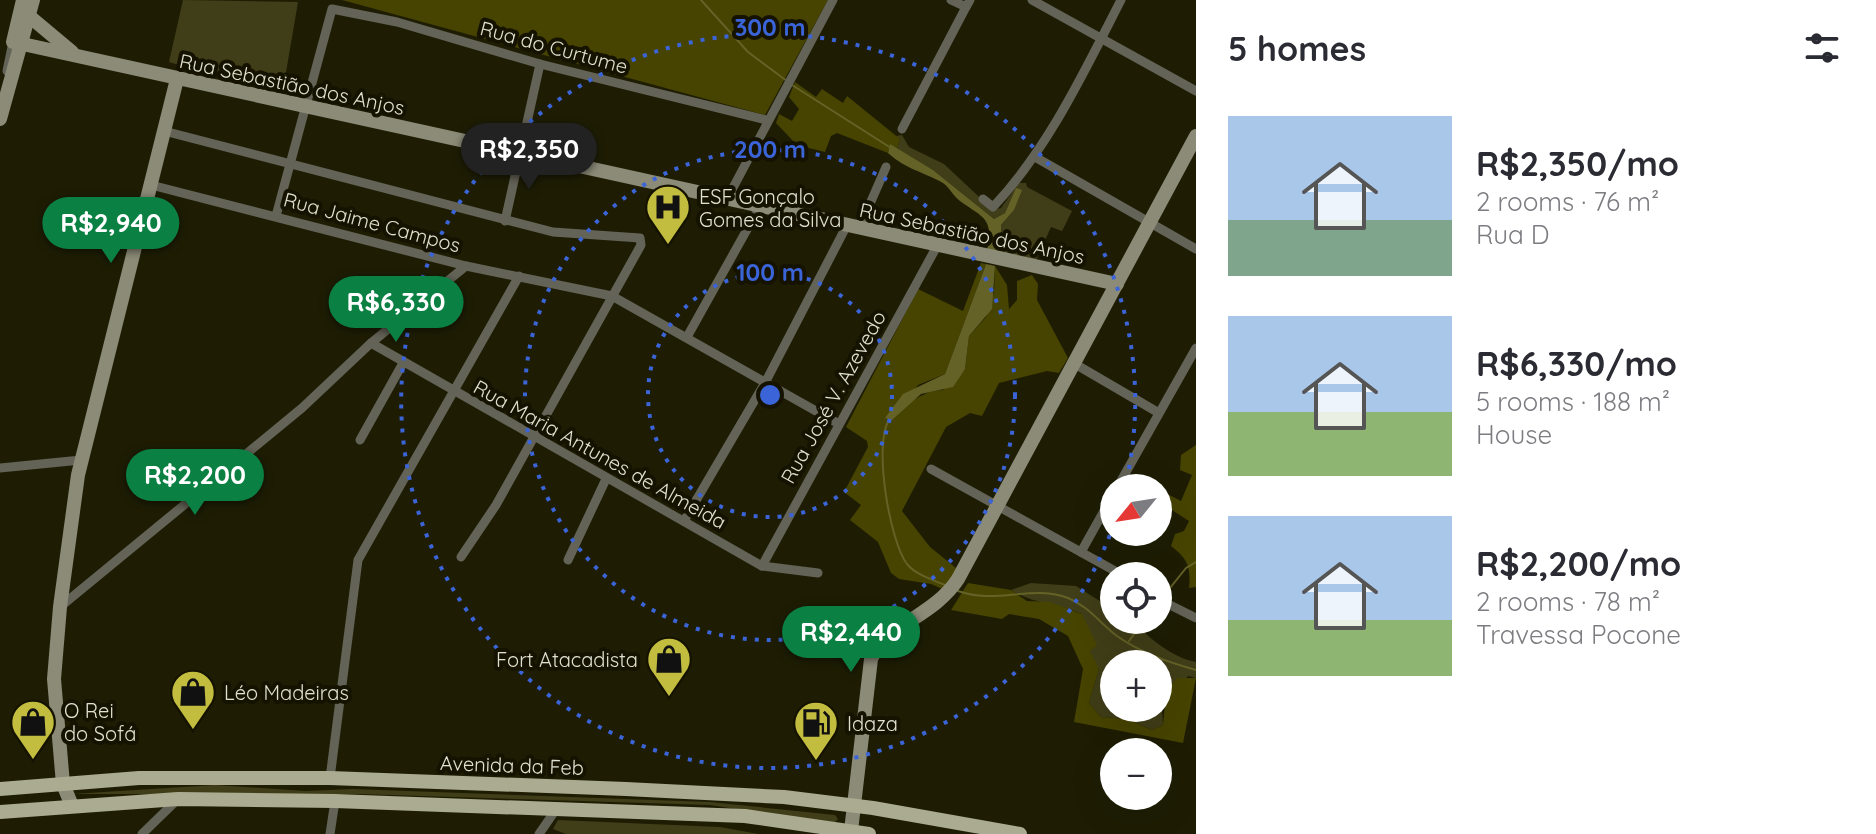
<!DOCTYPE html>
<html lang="en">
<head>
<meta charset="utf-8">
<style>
  :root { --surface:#fff; --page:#f7f7f7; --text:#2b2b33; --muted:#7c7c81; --accent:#0b8043 }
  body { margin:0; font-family:Quicksand,sans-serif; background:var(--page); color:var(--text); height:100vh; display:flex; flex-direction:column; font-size:30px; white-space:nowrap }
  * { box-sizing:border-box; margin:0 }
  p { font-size:26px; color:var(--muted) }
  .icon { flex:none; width:44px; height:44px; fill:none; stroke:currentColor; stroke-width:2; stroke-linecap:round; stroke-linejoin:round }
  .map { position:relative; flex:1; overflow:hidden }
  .details { display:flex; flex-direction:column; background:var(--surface); width:680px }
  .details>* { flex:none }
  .needle { width:52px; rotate:240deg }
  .controls { position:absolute; left:1100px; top:474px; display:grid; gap:16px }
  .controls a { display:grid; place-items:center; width:72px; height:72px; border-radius:50%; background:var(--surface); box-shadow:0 8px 32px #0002; font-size:40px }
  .price { position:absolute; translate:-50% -68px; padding:0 18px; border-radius:28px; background:var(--accent); color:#fff; font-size:26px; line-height:52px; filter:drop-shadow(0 2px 4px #0008) }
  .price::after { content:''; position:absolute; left:50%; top:48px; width:24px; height:18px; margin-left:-12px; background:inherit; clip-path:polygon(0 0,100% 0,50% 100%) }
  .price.current { background:#222; color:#fff }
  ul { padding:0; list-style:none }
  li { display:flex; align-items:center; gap:24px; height:200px; padding:0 32px }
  li span { display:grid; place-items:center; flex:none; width:224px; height:160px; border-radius:0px; color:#555 }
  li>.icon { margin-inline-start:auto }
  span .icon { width:96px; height:96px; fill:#fffc; stroke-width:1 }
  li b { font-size:34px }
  h2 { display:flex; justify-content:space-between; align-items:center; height:96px; padding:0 32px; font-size:34px }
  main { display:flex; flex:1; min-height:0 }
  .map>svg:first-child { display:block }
  .green { fill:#403e18; fill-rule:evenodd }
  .forest { fill:#474401 }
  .water { fill:#646227 }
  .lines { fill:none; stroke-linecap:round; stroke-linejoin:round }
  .stream { stroke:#646227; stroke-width:2 }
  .street { stroke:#636357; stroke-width:9 }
  .secondary { stroke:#8c8b78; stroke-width:14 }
  .primary { stroke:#abab92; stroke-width:14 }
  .ring { fill:none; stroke:#3a64d7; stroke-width:4; stroke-dasharray:4 8 }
  .labels { text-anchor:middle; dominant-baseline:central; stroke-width:8; stroke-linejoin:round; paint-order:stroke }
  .street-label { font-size:20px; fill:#e1e1d2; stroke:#151300 }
  .poi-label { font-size:20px; fill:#e1e1d2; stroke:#151300; text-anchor:start }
  .centre { fill:#3a64d7; stroke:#151300; stroke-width:4 }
  .ring-label { font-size:24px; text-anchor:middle; font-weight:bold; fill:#3a64d7; stroke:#151300; stroke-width:8; stroke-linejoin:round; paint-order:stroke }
</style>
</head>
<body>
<main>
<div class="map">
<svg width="1196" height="834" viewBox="0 0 1196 834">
  <rect width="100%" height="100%" fill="#1e1d04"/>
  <!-- green -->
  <g class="green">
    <path d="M183,0L298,2L283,90C245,78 207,74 169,62Z"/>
    <path d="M902,135L909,147L944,164L993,210L1001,208L1019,183H1026L1027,187L1072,211L1062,231L1051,227L1036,260L1001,254V225L1014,210L1016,189L1005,213L994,219L933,170L897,149L900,139L896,136Z"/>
    <path d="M1031,583L1076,586L1114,610V620H1133C1148,638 1173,658 1196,662V678L1188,676L1162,709L1163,725L1152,730L1127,719L1101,717L1089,703L1099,669L1091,659L1082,614C1058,603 1032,604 1011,590ZM1114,664H1158V708H1114Z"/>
    <path d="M215,785L305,791L353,789L710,802L835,815L838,819L833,824L710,805L358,794H72Z"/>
    <path d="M558,820L720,827L758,834H566L553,829Z"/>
  </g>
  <!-- forest -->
  <g class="forest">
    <path d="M342,0H828L765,115Z"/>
    <path d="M795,82L816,97L822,89L843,103L847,96L900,139L897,149L890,145L888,153L837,133L831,136L825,152L797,145L776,123L779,114L792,121L799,109L789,97Z"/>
    <path d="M981,263L986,264L945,374L918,385L892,420C907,405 920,391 943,390L965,369L969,336L986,317L994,292L995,266L1007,285L1009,309L1017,300V281L1032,275L1038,284L1037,300L1068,358L1059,373L1047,371L999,383L982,416L970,413L946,427L902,511L930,547L956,568L947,591L931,584L899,579L891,573L878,542L850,520L861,505L844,492L868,447L867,441L846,427L918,289L963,311Z"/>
    <path d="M1196,445V587L1189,588C1191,567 1188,559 1171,546L1175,534L1184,531L1189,521L1158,501V489L1181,501L1192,475L1180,470L1181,455Z"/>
    <path d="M968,583L1011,590L1027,601L1050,602L1082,614L1097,645L1090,651L1099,669L1089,703L1101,717L1127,719L1152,730L1163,725L1166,692L1177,678H1196L1183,743L1074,722L1083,669L1068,636L1039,619L1009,614L1002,619L951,610Z"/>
  </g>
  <!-- water -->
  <g class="water">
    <path d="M890,144L933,170L994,219L1005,213L1016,188L1022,190L1014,210L1001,225V254L987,251C994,217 983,218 960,201C953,196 950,188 943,183C922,171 907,170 888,153Z"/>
    <path d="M986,264L995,266L992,309L969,336L965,369L953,387L921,394L892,420L885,418L903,394L945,374Z"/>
  </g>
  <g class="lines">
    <!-- stream -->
    <g class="stream">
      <path d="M701,0L748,52L787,81"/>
      <path d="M792,85L891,148"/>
      <path d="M889,420C873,445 890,542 907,564C916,575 933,580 945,585"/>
      <path d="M958,591C997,605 1033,584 1068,598C1088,606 1100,623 1117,636C1141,653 1168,662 1196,670"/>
      <path d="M1162,598L1186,568L1196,562"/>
      <path d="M1129,641L1144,620"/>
    </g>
    <!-- street -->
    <g class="street">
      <path d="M951,0L966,7L970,0"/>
      <path d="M1032,0L1196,91"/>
      <path d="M7,71L13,42"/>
      <path d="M902,129L966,7"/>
      <path d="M164,131L553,232L640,238L641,245L496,505L461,557"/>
      <path d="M1035,157L1196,249"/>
      <path d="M151,185L466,266L612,296L839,424"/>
      <path d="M727,199L833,0"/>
      <path d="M983,199L993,207C1048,149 1084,72 1121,0"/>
      <path d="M276,216L332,9L397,22L540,64L767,120"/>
      <path d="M505,221L540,64"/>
      <path d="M859,229L886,167"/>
      <path d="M687,337L759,208"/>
      <path d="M371,343L762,566L818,573"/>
      <path d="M1075,364L1159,413"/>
      <path d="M360,440L403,363"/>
      <path d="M0,468L81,460"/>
      <path d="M931,469L1124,576"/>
      <path d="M1117,488L1196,348"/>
      <path d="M684,521L766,381L846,227"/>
      <path d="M1081,552L1114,493"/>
      <path d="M568,560L606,479"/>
      <path d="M762,566L937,246"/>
      <path d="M1158,599L1196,618"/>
      <path d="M60,607L302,408L371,343L466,266"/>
      <path d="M330,778L358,560L519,276"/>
      <path d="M142,834L177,800"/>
      <path d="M330,834L335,801"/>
      <path d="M539,834L557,808"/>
    </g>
    <!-- secondary -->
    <g class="secondary">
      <path d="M23,0L13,42L18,43L1117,284"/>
      <path d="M29,16L72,52"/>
      <path d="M0,119L33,0"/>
      <path d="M72,806L63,784L54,679L60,607L78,475L177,79"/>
      <path d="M851,831L871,659C887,624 933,617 958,579L1196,136"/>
    </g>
    <!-- primary -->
    <g class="primary">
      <path d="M0,789L139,778H330L626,789L784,797L873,808L1020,834"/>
      <path d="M0,812L178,799L335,801L745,816L869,834"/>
    </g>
  </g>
  <!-- distance rings -->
  <g class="ring">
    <circle cx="770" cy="395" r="122"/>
    <circle cx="770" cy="395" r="245"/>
    <path d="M1114 524A367 367 0 1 1 1125 487"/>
  </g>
  <!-- icons -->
  <defs>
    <g id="hospital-pin" transform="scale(2.3)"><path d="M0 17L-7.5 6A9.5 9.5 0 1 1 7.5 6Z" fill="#c3bd3f" stroke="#151300"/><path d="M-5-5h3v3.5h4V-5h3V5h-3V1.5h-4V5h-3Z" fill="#111"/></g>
    <g id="shop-pin" transform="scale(2.3)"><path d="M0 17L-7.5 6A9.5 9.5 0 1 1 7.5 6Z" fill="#c3bd3f" stroke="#151300"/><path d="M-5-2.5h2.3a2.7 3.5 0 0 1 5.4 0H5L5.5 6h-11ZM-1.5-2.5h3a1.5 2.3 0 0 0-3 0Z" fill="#111"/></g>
    <g id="fuel-pin" transform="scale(2.3)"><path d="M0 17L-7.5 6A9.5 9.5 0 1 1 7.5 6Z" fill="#c3bd3f" stroke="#151300"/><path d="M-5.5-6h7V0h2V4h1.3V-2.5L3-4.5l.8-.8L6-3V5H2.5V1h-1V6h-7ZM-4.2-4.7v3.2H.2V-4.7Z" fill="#111"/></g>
  </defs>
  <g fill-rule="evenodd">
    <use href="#hospital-pin" x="668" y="207"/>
    <use href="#shop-pin" x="669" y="659"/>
    <use href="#shop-pin" x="193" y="692"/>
    <use href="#shop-pin" x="33" y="722"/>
    <use href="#fuel-pin" x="816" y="723"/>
  </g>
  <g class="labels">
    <!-- street labels -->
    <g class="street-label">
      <text transform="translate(554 47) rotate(15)">Rua do Curtume</text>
      <text transform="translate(292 84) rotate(12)">Rua Sebastião dos Anjos</text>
      <text transform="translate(372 222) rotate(15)">Rua Jaime Campos</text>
      <text transform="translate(972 233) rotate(12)">Rua Sebastião dos Anjos</text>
      <text transform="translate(833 397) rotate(-61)">Rua José V. Azevedo</text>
      <text transform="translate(600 454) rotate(29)">Rua Maria Antunes de Almeida</text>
      <text transform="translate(512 765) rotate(2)">Avenida da Feb</text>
    </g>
    <!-- poi labels -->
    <g class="poi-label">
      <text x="699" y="196">ESF Gonçalo<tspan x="699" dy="23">Gomes da Silva</tspan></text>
      <text x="638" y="659" text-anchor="end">Fort Atacadista</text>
      <text x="224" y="692">Léo Madeiras</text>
      <text x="64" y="710">O Rei<tspan x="64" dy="23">do Sofá</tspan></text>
      <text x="847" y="723">Idaza</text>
    </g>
  </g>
  <circle cx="770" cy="395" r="12" class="centre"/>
  <g class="ring-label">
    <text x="770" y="36">300 m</text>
    <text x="770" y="158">200 m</text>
    <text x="770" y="281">100 m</text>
  </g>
</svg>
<div class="controls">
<a><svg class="needle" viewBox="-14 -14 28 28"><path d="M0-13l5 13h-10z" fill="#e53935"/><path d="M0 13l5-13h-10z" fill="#7c7c81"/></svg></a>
<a><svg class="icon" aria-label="locate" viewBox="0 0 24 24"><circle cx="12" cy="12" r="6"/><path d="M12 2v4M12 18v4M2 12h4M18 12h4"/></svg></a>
<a>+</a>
<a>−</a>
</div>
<b class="price current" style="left:529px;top:191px">R$2,350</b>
<b class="price" style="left:111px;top:265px">R$2,940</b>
<b class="price" style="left:396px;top:344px">R$6,330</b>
<b class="price" style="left:195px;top:517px">R$2,200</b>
<b class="price" style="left:851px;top:674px">R$2,440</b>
</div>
<section class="details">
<h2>5 homes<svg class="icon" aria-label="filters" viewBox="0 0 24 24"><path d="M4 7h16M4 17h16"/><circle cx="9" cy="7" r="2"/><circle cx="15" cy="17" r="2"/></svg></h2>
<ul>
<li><span style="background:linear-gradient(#a9c7e8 65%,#7fa58c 0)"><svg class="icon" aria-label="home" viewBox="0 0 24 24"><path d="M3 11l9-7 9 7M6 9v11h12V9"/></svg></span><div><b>R$2,350/mo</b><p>2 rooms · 76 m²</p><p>Rua D</p></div></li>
<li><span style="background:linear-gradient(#a9c7e8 60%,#8fb573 0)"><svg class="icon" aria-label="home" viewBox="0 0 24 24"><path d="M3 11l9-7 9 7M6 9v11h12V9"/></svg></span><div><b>R$6,330/mo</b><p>5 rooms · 188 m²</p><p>House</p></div></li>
<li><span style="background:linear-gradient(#a9c7e8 65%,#8fb573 0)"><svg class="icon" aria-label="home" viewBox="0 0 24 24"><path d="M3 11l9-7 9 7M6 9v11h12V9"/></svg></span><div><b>R$2,200/mo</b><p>2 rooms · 78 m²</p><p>Travessa Pocone</p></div></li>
</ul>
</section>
</main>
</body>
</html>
